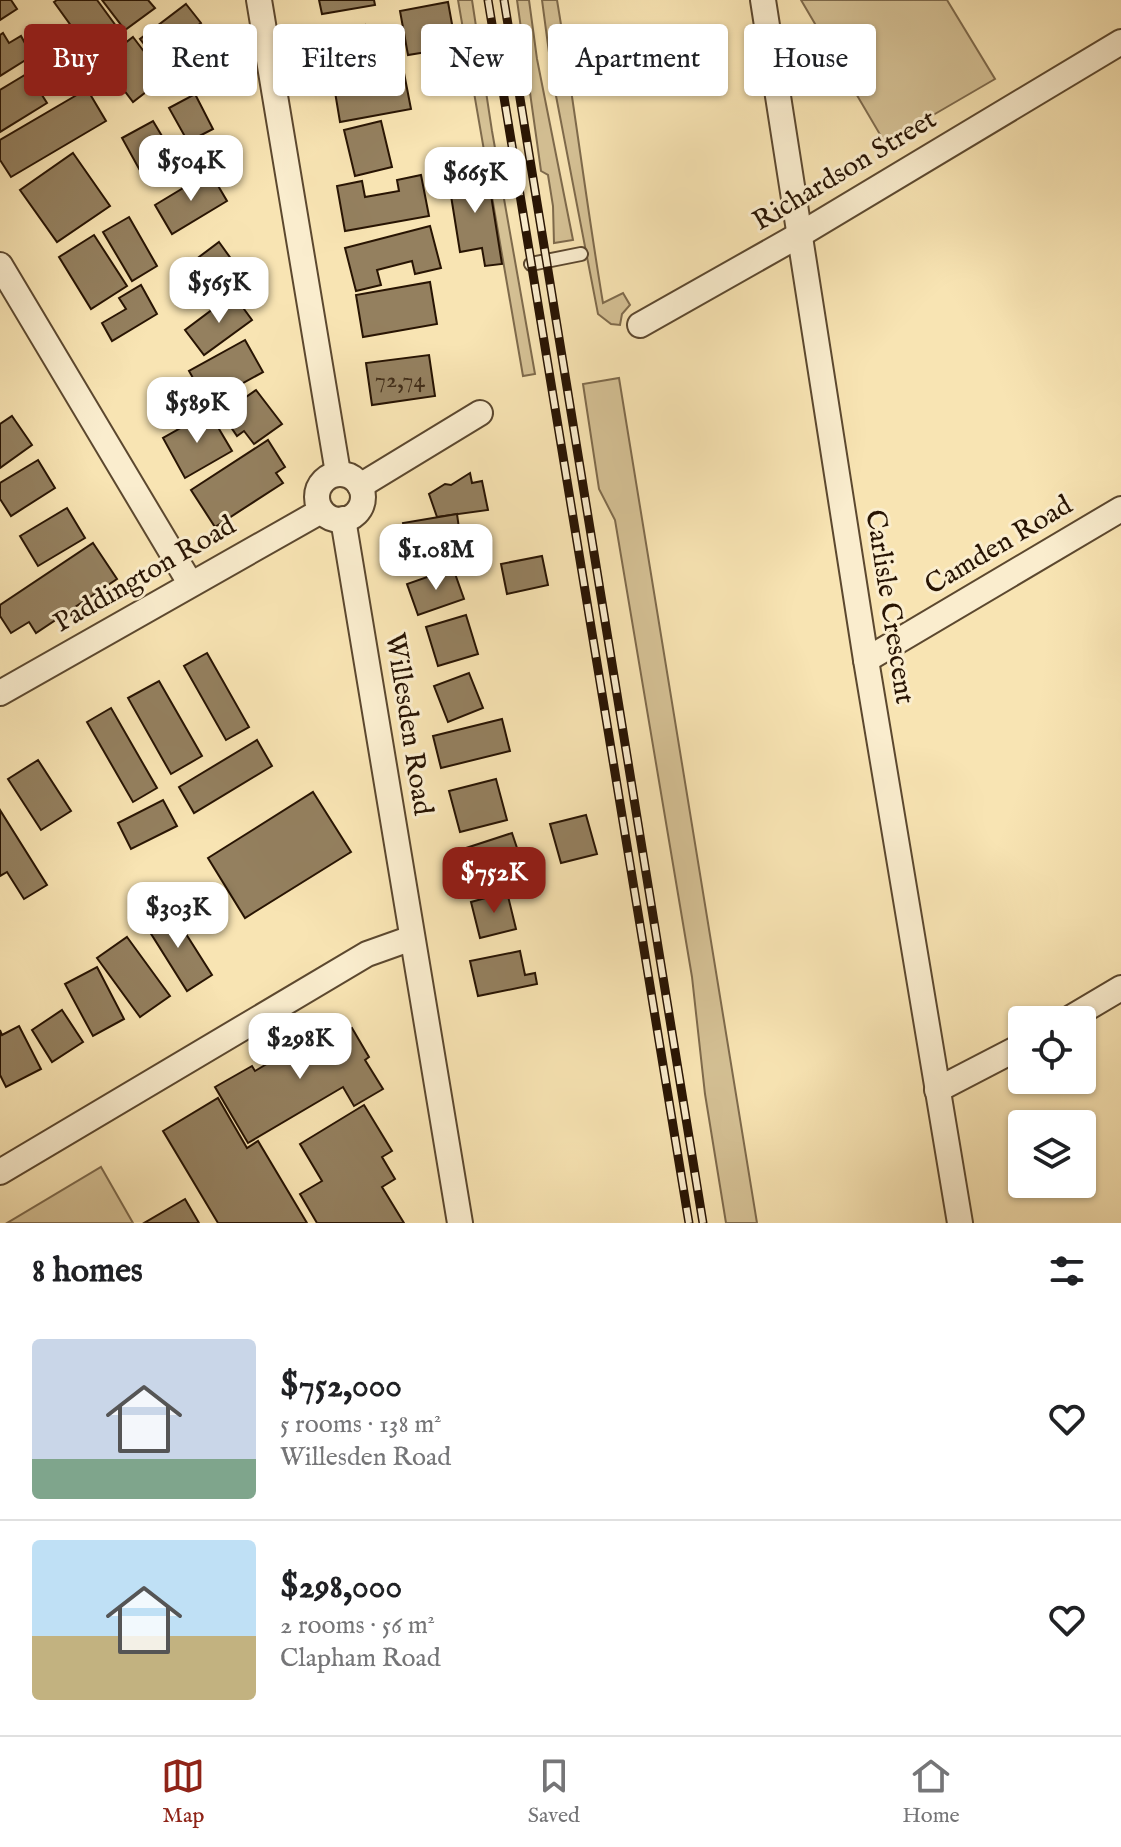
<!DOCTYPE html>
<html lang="en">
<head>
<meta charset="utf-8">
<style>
  :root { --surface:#fff; --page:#f6f6f6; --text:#202124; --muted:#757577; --line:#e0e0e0; --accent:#8f2418 }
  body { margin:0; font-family:"IM FELL English",serif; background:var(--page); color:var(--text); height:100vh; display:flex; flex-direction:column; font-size:30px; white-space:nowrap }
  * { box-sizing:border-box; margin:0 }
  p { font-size:26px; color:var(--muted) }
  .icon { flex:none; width:44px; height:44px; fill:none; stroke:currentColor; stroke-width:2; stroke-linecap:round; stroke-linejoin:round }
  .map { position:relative; height:1223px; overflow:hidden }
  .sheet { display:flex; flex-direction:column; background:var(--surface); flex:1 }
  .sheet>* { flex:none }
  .banner { position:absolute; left:24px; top:24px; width:1074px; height:72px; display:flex; gap:16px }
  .fabs { position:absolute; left:1008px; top:1006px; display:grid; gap:16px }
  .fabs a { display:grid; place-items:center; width:88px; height:88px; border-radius:8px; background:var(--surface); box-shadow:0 2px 6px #0004; font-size:40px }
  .price { position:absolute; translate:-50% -68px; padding:0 18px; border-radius:16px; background:#fff; color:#222; font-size:26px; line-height:52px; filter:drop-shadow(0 2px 4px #0008) }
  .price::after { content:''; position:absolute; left:50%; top:48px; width:24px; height:18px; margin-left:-12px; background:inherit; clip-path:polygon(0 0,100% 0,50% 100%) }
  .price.current { background:var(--accent); color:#fff }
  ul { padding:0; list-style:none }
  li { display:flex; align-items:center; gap:24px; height:200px; padding:0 32px }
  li+li { border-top:2px solid var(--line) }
  li span { display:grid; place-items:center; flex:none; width:224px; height:160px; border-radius:8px; color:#555 }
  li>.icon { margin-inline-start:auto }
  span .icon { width:96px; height:96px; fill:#fffc; stroke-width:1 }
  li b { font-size:34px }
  h2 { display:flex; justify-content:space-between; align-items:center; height:96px; padding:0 32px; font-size:34px }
  .chip { padding:0 28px; border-radius:8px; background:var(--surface); box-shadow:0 2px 6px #0004; font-size:28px; line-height:72px }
  .chip.current { background:var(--accent); color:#fff }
  .dock { display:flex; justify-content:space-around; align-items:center; height:112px; border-top:2px solid var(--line); background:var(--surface); font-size:22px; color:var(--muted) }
  .dock a { display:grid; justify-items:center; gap:4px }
  .dock .current { color:var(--accent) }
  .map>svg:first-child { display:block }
  .green { fill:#d5c195; stroke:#7e6a4c; stroke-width:2 }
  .building { fill:#94805f; stroke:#281403; stroke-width:2 }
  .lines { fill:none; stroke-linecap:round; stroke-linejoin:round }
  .service-casing { stroke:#5c482f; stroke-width:16 }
  .minor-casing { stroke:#5c482f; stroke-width:28 }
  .service { stroke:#faedce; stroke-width:12 }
  .minor { stroke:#faedce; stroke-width:24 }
  .rail-casing { stroke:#281403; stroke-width:9 }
  .rail { stroke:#faedce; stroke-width:6; stroke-dasharray:18; stroke-linecap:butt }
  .labels { text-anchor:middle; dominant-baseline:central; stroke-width:6; stroke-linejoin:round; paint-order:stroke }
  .number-label { font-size:24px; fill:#432f1a }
  .street-label { font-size:28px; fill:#281403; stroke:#faedce }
</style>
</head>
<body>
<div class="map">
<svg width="1121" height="1223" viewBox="0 0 1121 1223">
  <rect width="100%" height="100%" fill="#f8e4b3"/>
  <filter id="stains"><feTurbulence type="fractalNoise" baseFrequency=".0025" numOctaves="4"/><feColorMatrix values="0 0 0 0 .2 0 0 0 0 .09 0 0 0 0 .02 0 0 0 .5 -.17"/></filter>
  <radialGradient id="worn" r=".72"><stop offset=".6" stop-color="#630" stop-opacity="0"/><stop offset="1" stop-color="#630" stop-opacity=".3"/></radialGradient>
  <!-- green -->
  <g class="green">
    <path d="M458,0H472L492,131L535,374L523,376Z"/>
    <path d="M517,0H529L537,59L573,240L554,243L553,206L548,175L541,171Z"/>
    <path d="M542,0H557C574,101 586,202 603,303L623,293L630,305L622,314L620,325L611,324L598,314L552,75Z"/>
    <path d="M801,0H947L995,79L885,143Z"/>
    <path d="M619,378L757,1223H726L705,1094L692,977L615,520L599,489L583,384Z"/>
    <path d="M101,1167L133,1223H7Z"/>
  </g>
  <!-- building -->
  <g class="building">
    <path d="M0,0H11L17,9L0,20Z"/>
    <path d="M57,0H97L119,30L90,52L54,2Z"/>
    <path d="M102,0H148L155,8L125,30Z"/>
    <path d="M319,0H374L375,5L322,14Z"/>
    <path d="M448,2L454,35L431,39L433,51L408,55L400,11Z"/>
    <path d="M186,4L201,23L155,58L140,39Z"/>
    <path d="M365,25L372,59L319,70L312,36Z"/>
    <path d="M3,33L9,43L21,36L32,56L0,76V35Z"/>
    <path d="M133,37L164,78L133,102L102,61Z"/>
    <path d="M28,73L47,103L0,132V90Z"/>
    <path d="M404,73L411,109L340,122L334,86Z"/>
    <path d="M87,89L106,121L11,177L0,160V140Z"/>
    <path d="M195,94L213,129L188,142L169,108Z"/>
    <path d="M153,121L175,158L143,176L122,138Z"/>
    <path d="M381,121L392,167L355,176L344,130Z"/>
    <path d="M73,153L110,206L57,242L20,190Z"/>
    <path d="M487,170L502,264L485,266L482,248L460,252L448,177Z"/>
    <path d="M210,172L227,201L172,234L155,205Z"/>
    <path d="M421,175L429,216L345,231L337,186L362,181L365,197L399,191L397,180Z"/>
    <path d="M129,217L157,266L132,281L103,232Z"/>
    <path d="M430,226L441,268L415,274L412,261L377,270L381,285L356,291L345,248Z"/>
    <path d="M94,235L127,286L91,309L59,257Z"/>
    <path d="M219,242L242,274L203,303L179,272Z"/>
    <path d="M430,282L437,324L363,337L356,295Z"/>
    <path d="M141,285L157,314L112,341L102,323L126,309L119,298Z"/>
    <path d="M233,294L252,320L204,355L185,330Z"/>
    <path d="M245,340L263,372L207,403L189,371Z"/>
    <path d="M429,355L435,396L372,405L366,363Z"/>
    <path d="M256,390L282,424L254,444L244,431L237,436L222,414Z"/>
    <path d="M209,412L232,451L185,478L163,438Z"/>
    <path d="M12,416L32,445L0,468V424Z"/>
    <path d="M268,440L285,467L276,473L283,483L215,527L191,490Z"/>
    <path d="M38,460L55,488L11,516L0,499V483Z"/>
    <path d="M470,473L472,483L482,481L488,510L437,517L429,494L445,484L451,485Z"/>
    <path d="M67,508L85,538L38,566L20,536Z"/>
    <path d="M457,514L462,550L409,560L403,523Z"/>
    <path d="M93,543L117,579L36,633L29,622L11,633L0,616V605Z"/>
    <path d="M542,556L548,585L507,594L501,564Z"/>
    <path d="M453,568L464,599L418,615L407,584Z"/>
    <path d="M466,615L478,654L438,666L426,627Z"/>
    <path d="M207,653L249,727L226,740L184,666Z"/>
    <path d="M469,673L483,708L448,722L434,686Z"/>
    <path d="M159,681L202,756L171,774L128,698Z"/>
    <path d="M111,708L157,788L133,802L87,722Z"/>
    <path d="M502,719L510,751L441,768L433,736Z"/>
    <path d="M257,740L272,766L194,813L179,787Z"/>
    <path d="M38,760L71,811L41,830L8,779Z"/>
    <path d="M496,779L507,820L460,832L449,791Z"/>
    <path d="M313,792L351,852L245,918L208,858Z"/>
    <path d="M163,800L177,826L131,849L118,823Z"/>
    <path d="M0,810L47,885L24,899L7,872L0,876Z"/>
    <path d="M586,815L597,854L561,863L550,824Z"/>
    <path d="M512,833L521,860L501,867L503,875L470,885L460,850Z"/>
    <path d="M507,892L516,929L480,938L471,902Z"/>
    <path d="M165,908L177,928L181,926L212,975L187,991L143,921Z"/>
    <path d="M127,937L170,996L140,1017L97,958Z"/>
    <path d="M520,951L525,975L535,973L537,984L478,996L470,961Z"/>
    <path d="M97,967L124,1019L93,1036L65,984Z"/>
    <path d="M62,1010L83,1042L52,1062L32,1030Z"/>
    <path d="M342,1019L348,1030L352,1028L369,1057L365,1060L383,1089L354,1106L343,1087L248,1143L215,1087L252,1066L255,1071Z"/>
    <path d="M19,1026L41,1069L6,1087L0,1075V1030L2,1035Z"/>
    <path d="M218,1098L247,1148L258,1141L307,1223H218L163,1131Z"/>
    <path d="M364,1105L392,1151L382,1157L395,1179L382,1187L404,1223H317L300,1194L322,1181L300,1144Z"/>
    <path d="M185,1199L199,1223H144Z"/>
  </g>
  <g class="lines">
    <!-- service casing -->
    <g class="service-casing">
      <path id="service" d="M531,264L581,254"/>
    </g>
    <!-- minor casing -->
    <g class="minor-casing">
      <g id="minor">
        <path d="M259,0L338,473"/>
        <path d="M763,0L866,660L960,1223"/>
        <path d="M0,265L190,583"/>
        <path d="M640,325L801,234L1121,42"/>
        <circle cx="340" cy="497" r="23"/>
        <path d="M360,486L480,413"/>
        <path d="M343,519L460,1223"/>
        <path d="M866,660L1121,509"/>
        <path d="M0,693L321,511"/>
        <path d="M1067,1020L1121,988"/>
        <path d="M937,1090L1022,1046"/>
        <path d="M0,1172L367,954L412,938"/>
      </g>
    </g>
    <!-- service -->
    <use href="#service" class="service"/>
    <!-- minor -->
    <use href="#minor" class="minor"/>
    <!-- rail casing -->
    <g class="rail-casing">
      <g id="rail">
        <path d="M488,0L689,1223"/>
        <path d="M504,0L703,1223"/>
      </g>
    </g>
    <!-- rail -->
    <use href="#rail" class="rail"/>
  </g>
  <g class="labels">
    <!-- number labels -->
    <g class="number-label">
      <text x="400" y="380">72,74</text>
    </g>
    <!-- street labels -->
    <g class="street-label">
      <text transform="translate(845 171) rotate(-31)">Richardson Street</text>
      <text transform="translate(999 546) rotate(-31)">Camden Road</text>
      <text transform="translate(145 575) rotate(-30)">Paddington Road</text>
      <text transform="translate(889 607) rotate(81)">Carlisle Crescent</text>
      <text transform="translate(408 724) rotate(81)">Willesden Road</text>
    </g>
  </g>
  <rect width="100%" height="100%" filter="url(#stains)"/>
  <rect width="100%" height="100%" fill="url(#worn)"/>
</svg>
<div class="fabs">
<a><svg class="icon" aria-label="locate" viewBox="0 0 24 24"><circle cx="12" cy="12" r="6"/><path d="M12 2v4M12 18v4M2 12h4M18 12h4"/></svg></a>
<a><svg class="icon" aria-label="layers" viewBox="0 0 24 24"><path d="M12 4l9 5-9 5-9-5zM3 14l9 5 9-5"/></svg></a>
</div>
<b class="price" style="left:191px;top:203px">$504K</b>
<b class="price" style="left:475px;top:215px">$665K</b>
<b class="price" style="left:219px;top:325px">$565K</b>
<b class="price" style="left:197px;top:445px">$589K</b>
<b class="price" style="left:436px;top:592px">$1.08M</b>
<b class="price current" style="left:494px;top:915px">$752K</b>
<b class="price" style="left:178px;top:950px">$303K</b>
<b class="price" style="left:300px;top:1081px">$298K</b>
<div class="banner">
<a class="chip current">Buy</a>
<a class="chip">Rent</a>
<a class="chip">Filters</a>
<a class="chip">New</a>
<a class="chip">Apartment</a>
<a class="chip">House</a>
</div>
</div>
<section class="sheet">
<h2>8 homes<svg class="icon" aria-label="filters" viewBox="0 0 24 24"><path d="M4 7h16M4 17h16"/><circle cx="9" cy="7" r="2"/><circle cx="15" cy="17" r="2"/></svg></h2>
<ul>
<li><span style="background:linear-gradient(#c9d6e8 75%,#7fa58c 0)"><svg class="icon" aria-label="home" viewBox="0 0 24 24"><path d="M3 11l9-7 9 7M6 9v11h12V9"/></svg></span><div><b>$752,000</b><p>5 rooms · 138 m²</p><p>Willesden Road</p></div><svg class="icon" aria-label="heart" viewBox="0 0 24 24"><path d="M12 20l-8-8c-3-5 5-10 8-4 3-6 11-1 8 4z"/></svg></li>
<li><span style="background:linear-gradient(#bfe0f5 60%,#c2b280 0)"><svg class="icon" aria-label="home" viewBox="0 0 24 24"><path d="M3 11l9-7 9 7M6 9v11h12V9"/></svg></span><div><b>$298,000</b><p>2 rooms · 56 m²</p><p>Clapham Road</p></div><svg class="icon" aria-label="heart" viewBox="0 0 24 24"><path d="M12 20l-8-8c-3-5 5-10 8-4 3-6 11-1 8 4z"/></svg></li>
</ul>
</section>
<nav class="dock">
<a class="current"><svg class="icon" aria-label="map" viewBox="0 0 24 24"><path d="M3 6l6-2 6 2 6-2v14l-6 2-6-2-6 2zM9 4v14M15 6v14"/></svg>Map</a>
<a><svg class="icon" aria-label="saved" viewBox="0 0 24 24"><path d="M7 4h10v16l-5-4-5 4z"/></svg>Saved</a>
<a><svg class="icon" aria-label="home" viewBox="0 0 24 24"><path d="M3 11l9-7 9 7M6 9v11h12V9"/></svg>Home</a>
</nav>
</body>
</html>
